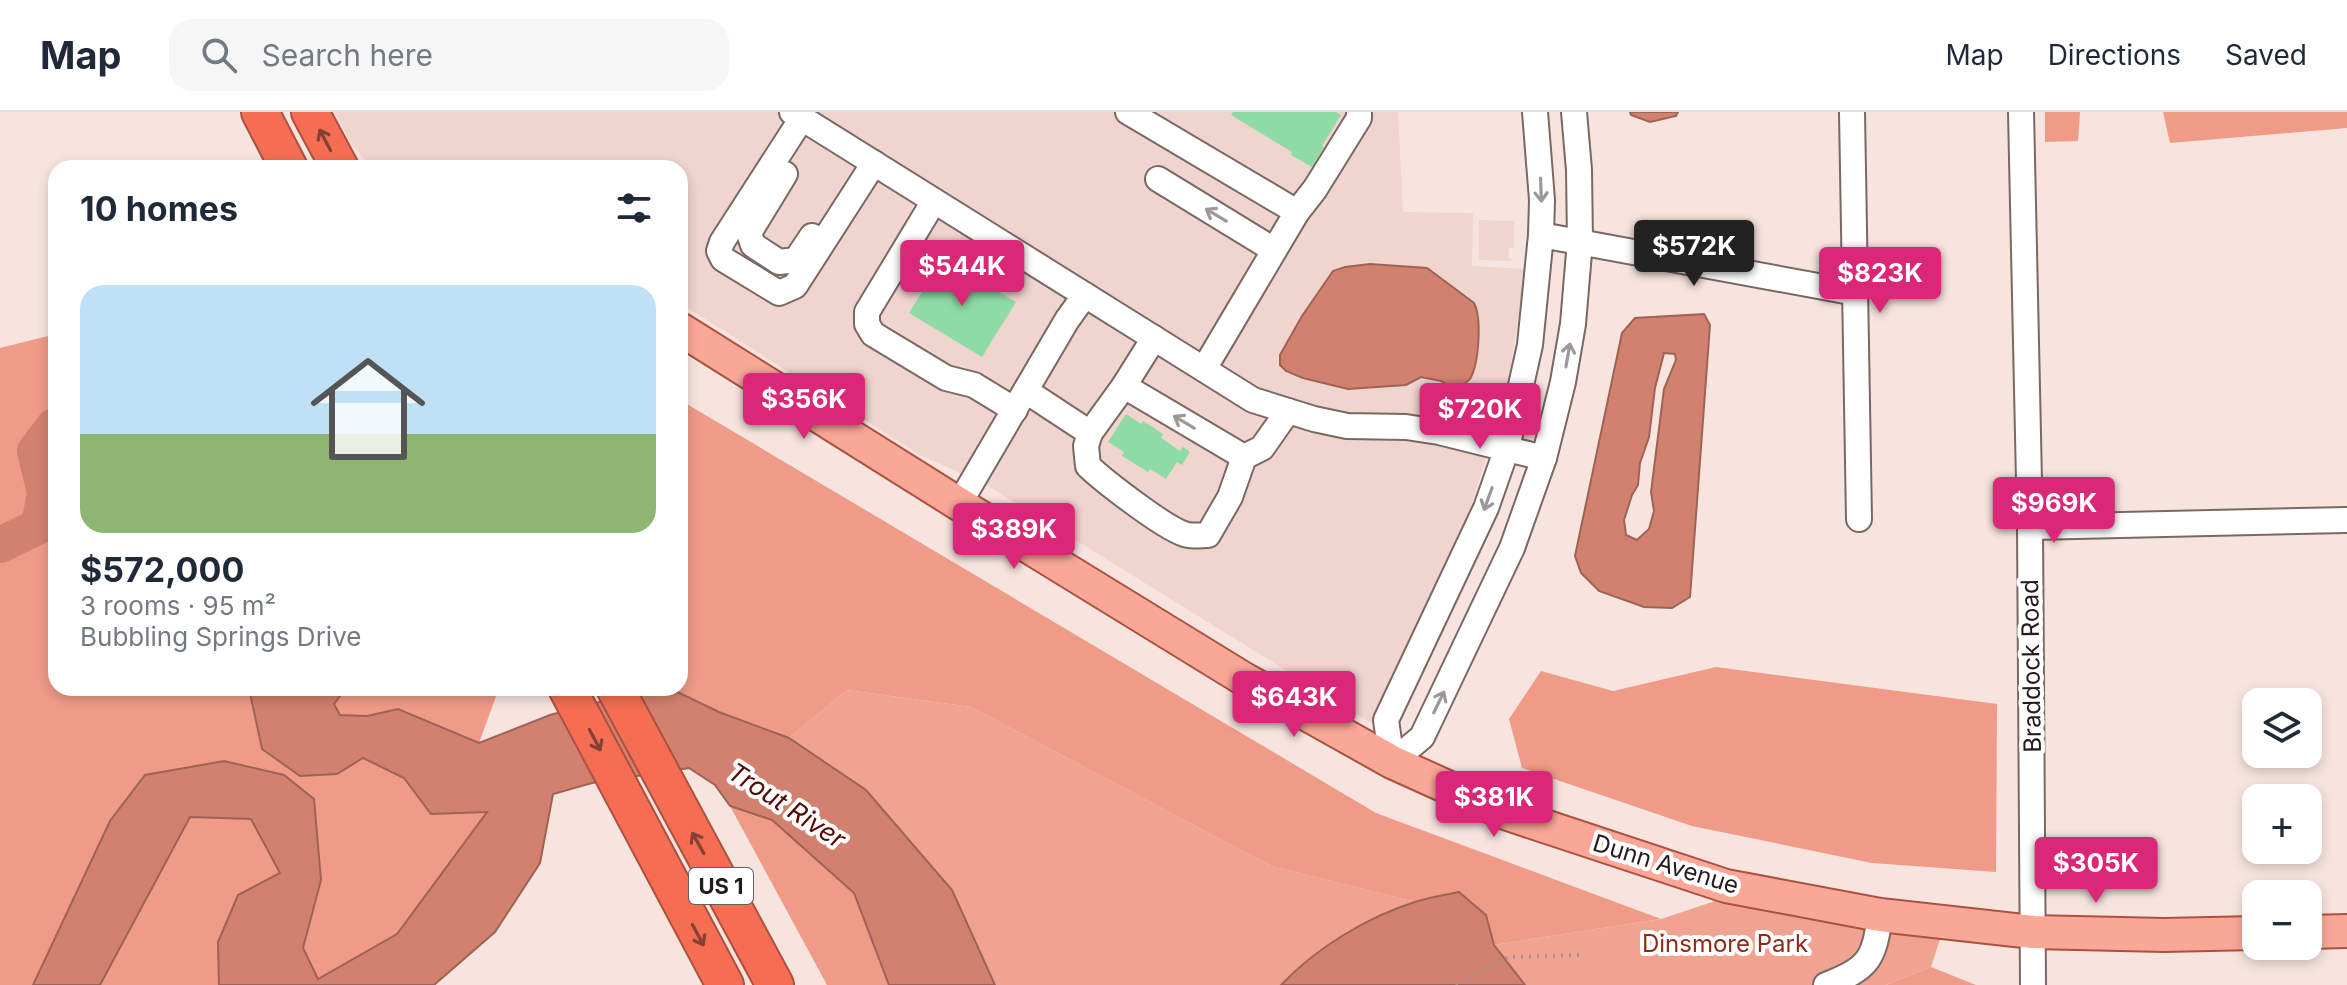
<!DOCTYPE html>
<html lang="en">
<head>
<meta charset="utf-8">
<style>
  :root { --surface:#fff; --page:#f6f6f7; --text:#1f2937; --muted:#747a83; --line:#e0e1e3; --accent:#db2777 }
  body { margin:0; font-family:Inter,sans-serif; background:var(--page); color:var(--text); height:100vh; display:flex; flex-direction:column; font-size:30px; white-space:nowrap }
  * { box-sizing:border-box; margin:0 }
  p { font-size:26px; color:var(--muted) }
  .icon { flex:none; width:44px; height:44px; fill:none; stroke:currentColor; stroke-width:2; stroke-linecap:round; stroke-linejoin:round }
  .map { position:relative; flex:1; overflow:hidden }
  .panel { position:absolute; left:48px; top:48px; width:640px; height:536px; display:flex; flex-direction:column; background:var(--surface); border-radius:24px; box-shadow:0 4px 12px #0003 }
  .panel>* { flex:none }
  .controls { position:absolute; left:2242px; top:576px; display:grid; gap:16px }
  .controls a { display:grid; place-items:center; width:80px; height:80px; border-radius:16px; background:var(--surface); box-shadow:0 4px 12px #0003; font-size:40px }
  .price { position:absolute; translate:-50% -68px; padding:0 18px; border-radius:8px; background:var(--accent); color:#fff; font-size:26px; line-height:52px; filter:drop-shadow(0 2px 4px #0008) }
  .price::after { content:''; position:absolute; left:50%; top:48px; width:24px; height:18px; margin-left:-12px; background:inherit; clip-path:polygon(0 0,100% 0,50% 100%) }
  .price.selected { background:#222; color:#fff }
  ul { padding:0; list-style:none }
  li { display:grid; align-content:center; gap:16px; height:424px; padding:0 32px }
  li span { display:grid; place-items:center; height:248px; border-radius:24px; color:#555 }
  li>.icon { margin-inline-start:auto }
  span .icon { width:144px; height:144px; fill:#fffc; stroke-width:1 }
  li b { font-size:34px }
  h2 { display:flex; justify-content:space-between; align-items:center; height:96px; padding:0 32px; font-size:34px }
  header { display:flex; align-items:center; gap:48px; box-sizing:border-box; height:112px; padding:0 40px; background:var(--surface); border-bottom:2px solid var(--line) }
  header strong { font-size:38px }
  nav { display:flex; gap:44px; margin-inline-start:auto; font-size:28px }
  .search { width:560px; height:72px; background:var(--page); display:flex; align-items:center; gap:20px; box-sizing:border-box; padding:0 28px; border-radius:24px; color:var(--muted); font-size:30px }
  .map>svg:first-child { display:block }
  .built { fill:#f0d4ce }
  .green { fill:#f1a391 }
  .forest { fill:#f09b88 }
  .water { fill:#d3816f; stroke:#9e6356; stroke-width:2; fill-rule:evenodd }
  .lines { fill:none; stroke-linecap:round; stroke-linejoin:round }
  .river { stroke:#d3816f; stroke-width:36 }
  .building { fill:#8edba6 }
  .minor-casing { stroke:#796864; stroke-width:28 }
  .major-casing { stroke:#ac513f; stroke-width:36 }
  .highway-casing { stroke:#ac513f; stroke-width:40 }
  .path { stroke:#a19390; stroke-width:4; stroke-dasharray:2 6; stroke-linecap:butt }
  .minor { stroke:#fff; stroke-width:24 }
  .major { stroke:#f9a898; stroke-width:32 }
  .highway { stroke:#f56e53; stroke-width:36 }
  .oneway { stroke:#824134 }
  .oneway2 { stroke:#9c9998 }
  .labels { text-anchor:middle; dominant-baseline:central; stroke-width:8; stroke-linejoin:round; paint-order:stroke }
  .shield { fill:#fff; stroke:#65605f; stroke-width:2 }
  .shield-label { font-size:22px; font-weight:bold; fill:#231c1b }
  .street-label { font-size:24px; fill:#231c1b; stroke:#fff }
  .park-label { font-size:24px; fill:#8e2b18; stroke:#fff }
  .water-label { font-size:26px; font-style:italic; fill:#550a00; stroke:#fff }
</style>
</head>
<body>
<header>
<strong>Map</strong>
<div class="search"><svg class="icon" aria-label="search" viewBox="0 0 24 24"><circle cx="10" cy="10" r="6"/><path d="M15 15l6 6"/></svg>Search here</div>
<nav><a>Map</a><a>Directions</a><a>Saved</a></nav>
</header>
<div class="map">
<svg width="2347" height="873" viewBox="0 0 2347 873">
  <rect width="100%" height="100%" fill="#f7e4df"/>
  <!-- built -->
  <g class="built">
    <path d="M335,0H1398L1403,100L1473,101L1472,154L1527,157L1505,285L1469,400L1371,611L985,372L920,343L680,191V56H372L350,30Z"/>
    <path d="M1479,108L1514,109V136H1509L1508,146L1514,149L1479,148Z"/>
  </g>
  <!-- green -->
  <g class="green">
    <path d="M847,578L971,595L1271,754L1415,790L1348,819L1294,860L1281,873H995L952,778L866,678L789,626Z"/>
    <path d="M1721,787L1828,809L1940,827L1931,855L1886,873H1525L1494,833L1661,807Z"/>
  </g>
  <!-- forest -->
  <g class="forest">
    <path d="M2045,0H2080L2078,29L2045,30Z"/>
    <path d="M2163,0H2347V16L2170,31Z"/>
    <path d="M56,222V576H249L262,637L337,662L362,646L404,666L431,702L488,699L397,822L318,867L303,836L321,768L284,663L224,649L144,663L110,709L33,873H0V236Z"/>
    <path d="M680,288L1376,701L1661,807L1494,833L1486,803L1459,780L1415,790L1271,754L971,595L847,578L789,626L719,600L669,576H680Z"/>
    <path d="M1716,555L1997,592L1996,760L1872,751L1692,714L1522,656L1509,607L1541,559L1613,579Z"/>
    <path d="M346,576H499L479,631L398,597L367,604L340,603L334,592Z"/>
    <path d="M730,694L772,708L854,781L889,873H827Z"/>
    <path d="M190,705L251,707L280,761L218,830L219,873H100Z"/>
    <path d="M1931,855L1976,873H1886Z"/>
  </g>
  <!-- water -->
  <g class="water">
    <path d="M1630,0H1678L1676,4L1650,10L1631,3Z"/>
    <path d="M1370,152L1427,156L1474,191C1482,206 1479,252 1470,267C1467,270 1463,272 1460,275H1452L1441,269L1421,265L1406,273L1348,277L1303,266L1286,259L1280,253V243L1302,204L1333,159L1345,155Z"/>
    <path d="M1704,202L1710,213L1690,485L1672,496L1644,495L1599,479L1581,461L1575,444L1622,221L1635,206ZM1664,241L1675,242L1676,248L1664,277L1651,380L1654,399L1649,417L1637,428L1626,423L1624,408L1632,383L1638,373L1640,351L1649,325L1655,276Z"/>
    <path d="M249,576H346L334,592L340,603L367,604L398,597L479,631L550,603L653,576H669L719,600L789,626L866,678L952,778L995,873H889L854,781L772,708L730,694L715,673L689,656L592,671L553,682L540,751L495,820L434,873H219L218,830L238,783L280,761L251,707L190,705L100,873H33L110,709L145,663L224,649L284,663L314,687L321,768L303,836L318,867L397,822L487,700L431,702L404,666L363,646L337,662L300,664L262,637Z"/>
    <path d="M1459,780L1486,803L1494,833L1525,873H1281C1316,836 1367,805 1415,790C1429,785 1445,783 1459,780Z"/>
  </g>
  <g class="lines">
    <!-- river -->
    <path class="river" d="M0,433L39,414L45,381L35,339L53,315H56"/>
  </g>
  <!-- building -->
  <g class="building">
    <path d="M1233,0H1336L1341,3L1322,34L1324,35L1312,55L1291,43L1292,40L1231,3Z"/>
    <path d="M943,146L1016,190L982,245L909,201Z"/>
    <path d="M1126,302L1141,312L1143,309L1163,322L1161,326L1180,339L1183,335L1190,340L1182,353L1177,350L1166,367L1150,357L1148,360L1122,344L1124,340L1108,330Z"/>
  </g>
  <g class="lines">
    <!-- minor casing -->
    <g class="minor-casing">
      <g id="minor">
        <path d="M792,0L1253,288L1314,307L1347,314L1406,315L1439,320L1544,346"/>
        <path d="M1128,0L1297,100"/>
        <path d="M1852,0L1859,407"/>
        <path d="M2021,0L2030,415L2033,873"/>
        <path d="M802,6L722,130L719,139L723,147L779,181L795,174L874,51"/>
        <path d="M785,62L749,121L753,133L779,150L796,148L812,124"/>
        <path d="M1158,67L1274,138"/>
        <path d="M934,89L867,200V212L873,222L946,266L974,273L1015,298"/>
        <path d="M1541,123L1856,181"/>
        <path d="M1204,257L1297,100L1315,77L1359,6V0"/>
        <path d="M1124,274L1244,345"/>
        <path d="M1026,279L1090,321L1124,274L1154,226"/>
        <path d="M1090,321L1086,334L1088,354C1104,369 1169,420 1188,423C1194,424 1202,423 1208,423L1230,385L1244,345L1262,336L1288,299"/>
        <path d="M959,392L1067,208L1085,183"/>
        <path d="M2030,415L2347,408"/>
        <path d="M1392,650L1422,625L1512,436L1544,346L1563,270L1573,212L1580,129L1579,58L1574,0"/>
        <path d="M1392,650L1386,608L1486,396L1507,336L1530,233L1541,123L1542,88L1535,0"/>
        <path d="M1826,873C1868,856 1874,849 1880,803"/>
      </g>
    </g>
    <!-- major casing -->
    <g class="major-casing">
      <g id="major">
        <path d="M680,217L959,392L1244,567L1392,650L1505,701L1726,774L1880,803L2033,820L2164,823L2256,821"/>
        <path d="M2308,820L2347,819"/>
      </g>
    </g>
    <!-- highway casing -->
    <g class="highway-casing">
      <g id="highway">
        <path d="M260,0L289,56"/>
        <path d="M310,0L340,56"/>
        <path d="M567,576L725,873"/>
        <path d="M615,576L775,873"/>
      </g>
    </g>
    <!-- path -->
    <path class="path" d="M1456,873L1508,845L1583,843"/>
    <!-- minor -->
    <use href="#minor" class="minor"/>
    <!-- major -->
    <use href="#major" class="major"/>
    <!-- highway -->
    <use href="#highway" class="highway"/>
  </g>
  <!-- one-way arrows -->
  <defs><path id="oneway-shaft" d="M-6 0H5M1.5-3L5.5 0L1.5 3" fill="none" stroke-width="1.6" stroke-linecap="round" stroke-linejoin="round" transform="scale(2)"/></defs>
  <g class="oneway">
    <use href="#oneway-shaft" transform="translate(325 28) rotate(-118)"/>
    <use href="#oneway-shaft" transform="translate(595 628) rotate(62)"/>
    <use href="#oneway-shaft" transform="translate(698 731) rotate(-119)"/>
    <use href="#oneway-shaft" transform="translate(698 823) rotate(62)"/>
  </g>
  <g class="oneway2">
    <use href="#oneway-shaft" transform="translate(1541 78) rotate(88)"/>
    <use href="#oneway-shaft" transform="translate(1216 103) rotate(-149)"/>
    <use href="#oneway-shaft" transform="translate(1568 243) rotate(-80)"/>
    <use href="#oneway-shaft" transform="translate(1184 310) rotate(-149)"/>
    <use href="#oneway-shaft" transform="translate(1488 387) rotate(110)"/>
    <use href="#oneway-shaft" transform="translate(1439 590) rotate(-64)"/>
  </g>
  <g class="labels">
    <!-- shield labels -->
    <rect class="shield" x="689" y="756" width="64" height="36" rx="6"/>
    <g class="shield-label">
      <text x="721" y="774">US 1</text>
    </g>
    <!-- street labels -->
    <g class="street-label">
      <text transform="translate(2031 554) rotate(-91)">Braddock Road</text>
      <text transform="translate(1666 752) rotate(17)">Dunn Avenue</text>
    </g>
    <!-- park labels -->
    <g class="park-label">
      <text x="1725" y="831">Dinsmore Park</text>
    </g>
    <!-- water labels -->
    <g class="water-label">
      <text transform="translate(787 693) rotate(33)">Trout River</text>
    </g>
  </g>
</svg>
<div class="controls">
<a><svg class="icon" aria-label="layers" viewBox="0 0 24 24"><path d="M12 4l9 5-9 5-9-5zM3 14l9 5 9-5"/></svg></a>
<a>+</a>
<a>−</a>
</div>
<b class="price selected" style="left:1694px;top:176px">$572K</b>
<b class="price" style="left:962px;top:196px">$544K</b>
<b class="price" style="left:1880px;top:203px">$823K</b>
<b class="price" style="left:804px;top:329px">$356K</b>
<b class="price" style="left:1480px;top:339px">$720K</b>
<b class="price" style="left:2054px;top:433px">$969K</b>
<b class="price" style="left:1014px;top:459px">$389K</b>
<b class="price" style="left:1294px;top:627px">$643K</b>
<b class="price" style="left:1494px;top:727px">$381K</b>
<b class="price" style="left:2096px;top:793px">$305K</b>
<section class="panel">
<h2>10 homes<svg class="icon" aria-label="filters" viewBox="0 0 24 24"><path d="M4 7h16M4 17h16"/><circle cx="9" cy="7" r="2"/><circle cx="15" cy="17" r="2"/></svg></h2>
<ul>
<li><span style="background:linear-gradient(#bfe0f5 60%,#8fb573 0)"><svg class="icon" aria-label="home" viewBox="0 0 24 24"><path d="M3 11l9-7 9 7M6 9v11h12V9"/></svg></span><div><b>$572,000</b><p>3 rooms · 95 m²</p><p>Bubbling Springs Drive</p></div></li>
</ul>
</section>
</div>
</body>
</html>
